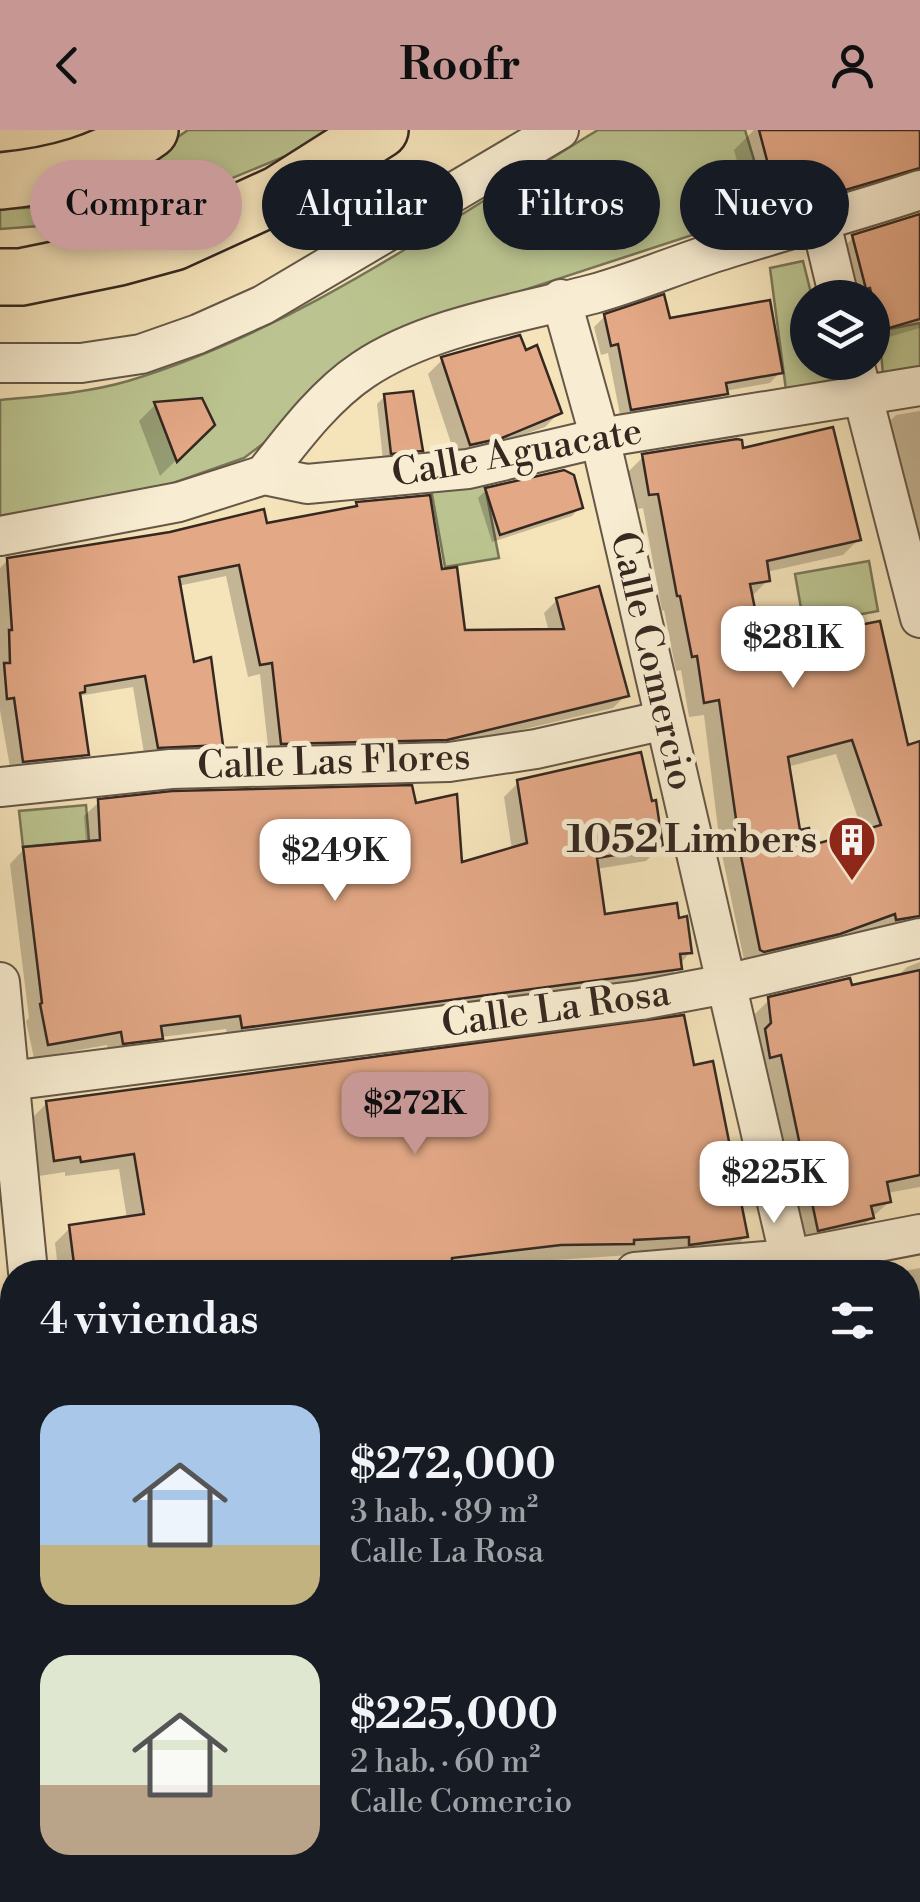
<!DOCTYPE html>
<html lang="es">
<head>
<meta charset="utf-8">
<style>
  :root { --surface:#171b24; --page:#242831; --text:#f1f3f6; --muted:#9ea1a6; --accent:#c59692 }
  body { margin:0; font-family:"Libre Bodoni",serif; background:var(--page); color:var(--text); height:100vh; display:flex; flex-direction:column; font-size:38px; white-space:nowrap }
  * { box-sizing:border-box; margin:0 }
  p { font-size:32px; color:var(--muted) }
  .icon { flex:none; width:55px; height:55px; fill:none; stroke:currentColor; stroke-width:2; stroke-linecap:round; stroke-linejoin:round }
  .map { position:relative; flex:1; overflow:hidden }
  .panel { position:absolute; left:0px; top:1130px; width:920px; height:642px; display:flex; flex-direction:column; background:var(--surface); border-radius:40px 40px 0 0; box-shadow:0 5px 15px #0003 }
  .panel>* { flex:none }
  .hud { position:absolute; left:30px; top:30px; width:860px; height:90px; display:flex; gap:20px }
  .fabs { position:absolute; left:790px; top:150px; display:grid; gap:20px }
  .fabs a { display:grid; place-items:center; width:100px; height:100px; border-radius:50%; background:var(--surface); box-shadow:0 5px 15px #0003; font-size:50px }
  .price { position:absolute; translate:-50% -85px; padding:0 22px; border-radius:20px; background:#fff; color:#222; font-size:32px; line-height:65px; filter:drop-shadow(0 2px 5px #0008) }
  .price::after { content:''; position:absolute; left:50%; top:60px; width:30px; height:22px; margin-left:-15px; background:inherit; clip-path:polygon(0 0,100% 0,50% 100%) }
  .price.current { background:var(--accent); color:#111 }
  ul { padding:0; list-style:none }
  li { display:flex; align-items:center; gap:30px; height:250px; padding:0 40px }
  li span { display:grid; place-items:center; flex:none; width:280px; height:200px; border-radius:30px; color:#555 }
  li>.icon { margin-inline-start:auto }
  span .icon { width:120px; height:120px; fill:#fffc; stroke-width:1 }
  li b { font-size:42px }
  h2 { display:flex; justify-content:space-between; align-items:center; height:120px; padding:0 40px; font-size:42px }
  .tag { padding:0 35px; border-radius:45px; background:var(--surface); box-shadow:0 5px 15px #0003; font-size:35px; line-height:90px }
  .tag.current { background:var(--accent); color:#111 }
  header { display:flex; justify-content:space-between; align-items:center; height:130px; padding:0 40px; background:var(--accent); color:#111; font-size:45px; font-weight:600 }
  .map>svg:first-child { display:block }
  .green { fill:#bbc490; stroke:#787658; stroke-width:2.5 }
  .shadow { fill:#0003; fill-rule:evenodd }
  .building { fill:#e3a886; stroke:#352821; stroke-width:2.5; fill-rule:evenodd }
  .lines { fill:none; stroke-linecap:round; stroke-linejoin:round }
  .minor-casing { stroke:#655747; stroke-width:42 }
  .highway-casing { stroke:#352821; stroke-width:60 }
  .minor { stroke:#f8edd2; stroke-width:38 }
  .highway { stroke:#f5e3ba; stroke-width:55 }
  .labels { text-anchor:middle; dominant-baseline:central; stroke-width:10; stroke-linejoin:round; paint-order:stroke }
  .street-label { font-size:38px; fill:#352821; stroke:#f8edd2 }
  .poi-label { font-size:38px; font-weight:bold; fill:#352821; stroke:#f8edd2; text-anchor:end }
</style>
</head>
<body>
<header><svg class="icon" aria-label="back" viewBox="0 0 24 24"><path d="M15 5l-7 7 7 7"/></svg>Roofr<svg class="icon" aria-label="person" viewBox="0 0 24 24"><circle cx="12" cy="8" r="4"/><path d="M4 21q1-7 8-7t8 7"/></svg></header>
<div class="map">
<svg width="920" height="1772" viewBox="0 0 920 1772">
  <rect width="100%" height="100%" fill="#f5e3ba"/>
  <filter id="stains"><feTurbulence type="fractalNoise" baseFrequency=".002" numOctaves="4"/><feColorMatrix values="0 0 0 0 .2 0 0 0 0 .09 0 0 0 0 .02 0 0 0 .5 -.17"/></filter>
  <radialGradient id="worn" r=".72"><stop offset=".6" stop-color="#630" stop-opacity="0"/><stop offset="1" stop-color="#630" stop-opacity=".3"/></radialGradient>
  <!-- green -->
  <g class="green">
    <path d="M188,0H327L293,23L167,75L53,95L0,99V79L45,77L136,36Z"/>
    <path d="M598,0H745L769,80L423,193L244,328L142,364L0,392V270C42,266 87,263 128,251C299,199 446,91 598,0Z"/>
    <path d="M803,131L812,167L808,168V232L828,233L832,250L786,260L770,138Z"/>
    <path d="M920,193V237L883,244L879,201Z"/>
    <path d="M484,351L499,428L445,437L431,359Z"/>
    <path d="M869,431L878,481L804,495L795,444Z"/>
    <path d="M86,675L89,711L23,717L19,681Z"/>
  </g>
  <!-- shadow -->
  <g class="shadow">
    <path d="M754,0H917L920,34L899,55L754,95L734,20Z"/>
    <path d="M920,86V198L872,212V168H850L838,123L854,107Z"/>
    <path d="M605,186L780,242L770,253L725,261L715,274L621,290L608,223L601,225L594,197Z"/>
    <path d="M524,223L559,283L545,297L456,328L428,244L442,230Z"/>
    <path d="M385,266L420,320L412,328L383,330L377,274Z"/>
    <path d="M155,275L212,295L160,346L139,291Z"/>
    <path d="M920,281V418L880,301L896,285Z"/>
    <path d="M741,321L859,409L843,425L766,442L768,450L752,466L760,517L907,618L920,632V808L881,805L880,798L822,819L745,835L720,715L704,585L689,587L681,540L676,541L664,480L662,481L643,378L633,380L628,342L644,326ZM836,624L863,703L811,718L798,703L787,637Z"/>
    <path d="M486,360L580,377L572,386L492,412L478,368Z"/>
    <path d="M357,374L440,442L463,503L549,502L544,483L557,470L626,565L613,578L432,621L269,625L260,544L248,547L226,446L178,456L193,535L220,614L208,627L145,629L133,557L78,566L86,624L73,637L11,643L0,580V438L8,430L265,396L351,380Z"/>
    <path d="M519,652L661,716L646,731L596,739L603,787L690,822L665,853L228,912L226,899L161,907L146,922L109,927L107,915L34,928L26,891L29,888L10,734L24,719L86,714L84,686L99,672L414,676L460,735L512,720L504,667Z"/>
    <path d="M920,832V1057L887,1063L889,1072L855,1103L802,1115L766,940L755,942L754,885L770,869L850,858L896,848L907,837Z"/>
    <path d="M693,938L746,1106L730,1122H674L498,1134L495,1137L438,1142H46L57,1130L55,1113L71,1097L127,1089L119,1039L65,1046V1042L39,1046L31,989L47,973Z"/>
    <path d="M920,1138V1369L908,1367V1142H899Z"/>
    <path d="M908,1395L920,1397V1551L908,1549Z"/>
    <path d="M181,1760H772L840,1772H179Z"/>
  </g>
  <!-- building -->
  <g class="building">
    <path d="M759,0H920V38L842,61L841,58L778,72Z"/>
    <path d="M920,84V189L879,201L872,168L870,158L866,159L852,105Z"/>
    <path d="M664,164L670,188L770,170L783,243L726,253L728,264L631,280L618,214L611,216L604,184Z"/>
    <path d="M520,205L526,220L537,215L562,283L502,308L470,315L441,227Z"/>
    <path d="M413,261L423,321L391,324L384,264Z"/>
    <path d="M202,268L215,295L177,332L154,272Z"/>
    <path d="M833,297L861,410L767,431L770,451L750,454L762,514L880,491L908,615L920,611V786L896,790L895,784L840,804L764,822L760,820L735,697L737,696L719,570L704,573L697,526L692,527L680,466H677L658,364L649,365L642,324L737,309L742,310L743,318ZM852,610L881,695L813,715L809,698L800,700L788,627Z"/>
    <path d="M564,340L574,345L583,378L500,405L485,358Z"/>
    <path d="M430,365L442,439L457,437L465,500L564,499L556,468L599,456L629,566L447,610L281,614L272,533L260,535L239,435L179,447L194,532L211,527L223,615L158,618L145,546L85,556V562L80,563L89,625L23,632L14,568L7,569L4,533H10L9,500H12L7,428L170,402L264,379L267,393L357,376L356,372Z"/>
    <path d="M641,622L652,671L656,670L663,717L597,728L605,784L677,773L679,788L687,786L692,823L680,824L682,839L242,898L240,886L161,896L163,909L123,914L121,902L48,915L40,874L42,873L23,717L100,710L98,669L172,661L412,655L416,673L457,664L462,732L527,713L517,650Z"/>
    <path d="M920,840V1045L887,1052L891,1072L871,1076L874,1088L818,1101L781,925L770,928L765,899L771,893L768,867L850,848L852,855Z"/>
    <path d="M684,885L694,935L713,931L748,1107L689,1115V1107L634,1110V1114L561,1115L452,1128V1132L358,1142H75L69,1095L144,1084L134,1024L81,1032L80,1027L54,1031L46,971Z"/>
  </g>
  <g class="lines">
    <!-- minor casing -->
    <g class="minor-casing">
      <g id="minor">
        <path d="M821,93L839,168"/>
        <path d="M561,169L600,308L790,1129"/>
        <path d="M854,232L920,488"/>
        <path d="M0,233H81L141,224L198,204L263,175L559,0"/>
        <path d="M264,345C293,308 324,266 363,240C427,197 520,183 593,164C637,152 680,133 723,120C789,99 855,82 920,60"/>
        <path d="M0,406L179,372L264,345L307,354L468,339L600,308L920,256"/>
        <path d="M0,657L171,639L449,632L536,619L665,590"/>
        <path d="M0,852L28,1142"/>
        <path d="M9,951L641,870L726,854L920,808"/>
        <path d="M635,1142L790,1129L920,1104"/>
        <path d="M0,1227L12,1228"/>
        <path d="M908,1371L920,1373"/>
        <path d="M0,1584L12,1586"/>
        <path d="M85,1760L86,1772"/>
      </g>
    </g>
    <!-- highway casing -->
    <g class="highway-casing">
      <g id="highway">
        <path d="M0,51C55,46 105,33 150,0"/>
        <path d="M0,147H21L119,127L174,112L279,64L380,0"/>
      </g>
    </g>
    <!-- minor -->
    <use href="#minor" class="minor"/>
    <!-- highway -->
    <use href="#highway" class="highway"/>
  </g>
  <!-- icons -->
  <defs>
    <g id="building-pin" transform="scale(2.5)"><path d="M0 17L-7.5 6A9.5 9.5 0 1 1 7.5 6Z" fill="#8f2418" stroke="#f8edd2"/><path d="M-4-6H4V6H1V3H-1V6H-4ZM-2.5-4.3h1.7v1.8h-1.7ZM.8-4.3h1.7v1.8H.8ZM-2.5-1h1.7V.8h-1.7ZM.8-1h1.7V.8H.8Z" fill="#fff"/></g>
  </defs>
  <g fill-rule="evenodd">
    <use href="#building-pin" x="852" y="710"/>
  </g>
  <g class="labels">
    <!-- street labels -->
    <g class="street-label">
      <text transform="translate(517 323) rotate(-10)">Calle Aguacate</text>
      <text transform="translate(652 531) rotate(77)">Calle Comercio</text>
      <text transform="translate(334 632) rotate(-2)">Calle Las Flores</text>
      <text transform="translate(556 879) rotate(-8)">Calle La Rosa</text>
    </g>
    <!-- poi labels -->
    <g class="poi-label">
      <text x="817" y="710">1052 Limbers</text>
    </g>
  </g>
  <rect width="100%" height="100%" filter="url(#stains)"/>
  <rect width="100%" height="100%" fill="url(#worn)"/>
</svg>
<div class="fabs">
<a><svg class="icon" aria-label="layers" viewBox="0 0 24 24"><path d="M12 4l9 5-9 5-9-5zM3 14l9 5 9-5"/></svg></a>
</div>
<b class="price" style="left:793px;top:561px">$281K</b>
<b class="price" style="left:335px;top:774px">$249K</b>
<b class="price current" style="left:415px;top:1027px">$272K</b>
<b class="price" style="left:774px;top:1096px">$225K</b>
<div class="hud">
<a class="tag current">Comprar</a>
<a class="tag">Alquilar</a>
<a class="tag">Filtros</a>
<a class="tag">Nuevo</a>
</div>
<section class="panel">
<h2>4 viviendas<svg class="icon" aria-label="filters" viewBox="0 0 24 24"><path d="M4 7h16M4 17h16"/><circle cx="9" cy="7" r="2"/><circle cx="15" cy="17" r="2"/></svg></h2>
<ul>
<li><span style="background:linear-gradient(#a9c7e8 70%,#c2b280 0)"><svg class="icon" aria-label="home" viewBox="0 0 24 24"><path d="M3 11l9-7 9 7M6 9v11h12V9"/></svg></span><div><b>$272,000</b><p>3 hab. · 89 m²</p><p>Calle La Rosa</p></div></li>
<li><span style="background:linear-gradient(#dfe7d0 65%,#b9a48a 0)"><svg class="icon" aria-label="home" viewBox="0 0 24 24"><path d="M3 11l9-7 9 7M6 9v11h12V9"/></svg></span><div><b>$225,000</b><p>2 hab. · 60 m²</p><p>Calle Comercio</p></div></li>
</ul>
</section>
</div>
</body>
</html>
